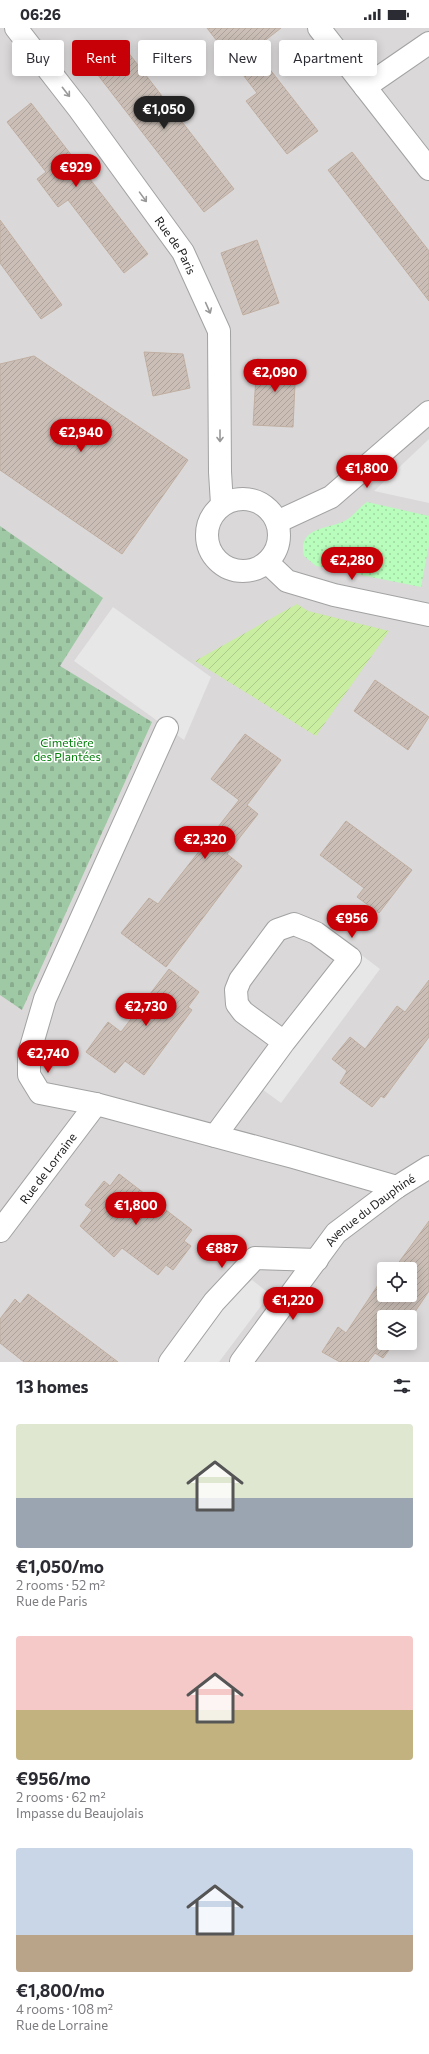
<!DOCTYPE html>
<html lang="en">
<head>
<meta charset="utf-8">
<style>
  :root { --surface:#fff; --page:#f7f7f7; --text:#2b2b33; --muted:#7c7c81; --accent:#c70007 }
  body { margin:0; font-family:Commissioner,sans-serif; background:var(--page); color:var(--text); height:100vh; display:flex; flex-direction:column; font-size:15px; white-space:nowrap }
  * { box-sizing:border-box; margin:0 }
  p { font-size:13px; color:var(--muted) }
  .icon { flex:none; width:22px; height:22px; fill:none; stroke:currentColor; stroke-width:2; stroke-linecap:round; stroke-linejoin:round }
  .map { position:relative; height:1334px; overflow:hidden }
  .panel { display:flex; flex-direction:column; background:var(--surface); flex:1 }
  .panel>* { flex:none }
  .top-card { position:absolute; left:12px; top:12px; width:405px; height:36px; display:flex; gap:8px }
  .tools { position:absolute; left:377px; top:1234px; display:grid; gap:8px }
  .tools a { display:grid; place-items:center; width:40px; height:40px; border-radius:4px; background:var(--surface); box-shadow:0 2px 10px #0003; font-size:20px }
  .price { position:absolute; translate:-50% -34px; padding:0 9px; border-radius:14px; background:var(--accent); color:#fff; font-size:13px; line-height:26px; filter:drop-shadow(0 1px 2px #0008) }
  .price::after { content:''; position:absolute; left:50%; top:24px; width:12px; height:9px; margin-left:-6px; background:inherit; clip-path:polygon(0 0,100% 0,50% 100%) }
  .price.active { background:#222; color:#fff }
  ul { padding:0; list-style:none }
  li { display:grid; align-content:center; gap:8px; height:212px; padding:0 16px }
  li span { display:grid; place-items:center; height:124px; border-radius:4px; color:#555 }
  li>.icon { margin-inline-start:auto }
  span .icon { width:72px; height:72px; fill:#fffc; stroke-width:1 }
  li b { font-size:17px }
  h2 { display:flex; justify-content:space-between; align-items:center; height:48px; padding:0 16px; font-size:17px }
  .tag { padding:0 14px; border-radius:4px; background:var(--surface); box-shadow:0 2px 10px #0003; font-size:14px; line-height:36px }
  .tag.active { background:var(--accent); color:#fff }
  .status { display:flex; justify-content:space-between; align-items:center; height:28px; padding:0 20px; background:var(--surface); direction:ltr }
  .status svg { height:11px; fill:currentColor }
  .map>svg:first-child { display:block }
  .residential { fill:#dad8d8; fill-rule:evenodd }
  .cemetery { fill:url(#cemetery-stones) }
  .park { fill:url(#park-dots) }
  .garden { fill:url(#garden-furrows) }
  .parking { fill:#e7e7e7 }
  .building { fill:url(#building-hatch); stroke:#c0aea1 }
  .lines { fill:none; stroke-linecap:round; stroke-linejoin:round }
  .minor-casing { stroke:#a2a2a2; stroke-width:24 }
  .minor { stroke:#fff; stroke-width:22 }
  .oneway { stroke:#989898 }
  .labels { text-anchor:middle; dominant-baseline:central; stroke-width:3; stroke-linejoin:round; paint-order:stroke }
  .street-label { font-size:12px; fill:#1b1b1b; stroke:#fff }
  .park-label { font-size:12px; fill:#037f0a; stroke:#fff }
</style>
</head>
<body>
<div class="status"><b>06:26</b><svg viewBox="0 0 49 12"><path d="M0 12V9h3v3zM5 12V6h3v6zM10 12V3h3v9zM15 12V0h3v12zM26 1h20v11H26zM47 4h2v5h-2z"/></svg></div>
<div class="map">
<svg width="429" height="1334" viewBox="0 0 429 1334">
  <defs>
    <pattern id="cemetery-stones" width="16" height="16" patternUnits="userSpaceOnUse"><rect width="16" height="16" fill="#9fc8a4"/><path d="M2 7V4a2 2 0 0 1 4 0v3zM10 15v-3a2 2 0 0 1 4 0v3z" fill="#88ab8d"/></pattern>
    <pattern id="park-dots" width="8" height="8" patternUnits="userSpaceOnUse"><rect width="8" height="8" fill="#b8fdbb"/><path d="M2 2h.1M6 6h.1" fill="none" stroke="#9ed8a0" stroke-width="1.8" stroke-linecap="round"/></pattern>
    <pattern id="garden-furrows" width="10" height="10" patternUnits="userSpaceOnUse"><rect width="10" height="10" fill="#c9eda1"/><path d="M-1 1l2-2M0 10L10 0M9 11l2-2" fill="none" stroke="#accb8a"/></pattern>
    <pattern id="building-hatch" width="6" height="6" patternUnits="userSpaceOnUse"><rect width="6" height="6" fill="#cabeb6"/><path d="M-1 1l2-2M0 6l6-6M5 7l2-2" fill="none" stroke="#ada39c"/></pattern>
  </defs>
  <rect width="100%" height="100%" fill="#eee9e0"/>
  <!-- residential -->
  <path class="residential" d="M0,0H429V1334H0ZM384,1241H410V1267H384ZM384,1289H410V1315H384Z"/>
  <!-- cemetery -->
  <path class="cemetery" d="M0,498L103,570L60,638L152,694L22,982L0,967Z"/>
  <!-- park -->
  <path class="park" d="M367,474L429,488V517L421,559L316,538L304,528C297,497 331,502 348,491C354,487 360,479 367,474Z"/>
  <!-- garden -->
  <path class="garden" d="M297,576L308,583L389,603L316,708L195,633Z"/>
  <!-- parking -->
  <g class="parking">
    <path d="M429,411V475L374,463Z"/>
    <path d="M113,579L211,649L184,712L74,633Z"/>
    <path d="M355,922L380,941L281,1075L255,1056Z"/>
    <path d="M252,1252L270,1266L219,1334H181L224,1276Z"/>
  </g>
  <!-- building -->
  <g class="building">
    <path d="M207,0H281L254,21L318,103L287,126L246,73L257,65Z"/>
    <path d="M124,19L234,161L204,184L94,42Z"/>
    <path d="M31,75L148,226L124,245L68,172L58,179L37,151L46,144L7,94Z"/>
    <path d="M352,124L429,223V273L328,142Z"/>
    <path d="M0,192L62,277L41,291L0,235Z"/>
    <path d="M257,212L279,275L243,287L221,225Z"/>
    <path d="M144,324L183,326L190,360L153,368Z"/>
    <path d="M34,328L188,432L122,526L0,442V336Z"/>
    <path d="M257,331L296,334L293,399L253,397Z"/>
    <path d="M375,652L429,689L408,722L354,683Z"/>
    <path d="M245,706L281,732L247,777L258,786L227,826L242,838L166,939L121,905L149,870L158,876L239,772L211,751Z"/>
    <path d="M346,793L412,842L379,885L357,869L364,860L320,827Z"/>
    <path d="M169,941L199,964L188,979L192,982L144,1047L125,1033L115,1045L86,1024L108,994L121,1004Z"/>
    <path d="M429,952V1009L384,1070L381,1068L372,1079L340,1055L347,1043L332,1031L350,1009L365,1021L397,978L405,984Z"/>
    <path d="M119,1146L192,1202L184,1213L191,1218L173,1242L166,1237L158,1247L122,1220L114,1229L80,1198L92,1182L85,1177L104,1153L110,1158Z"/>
    <path d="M429,1193V1263L410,1291V1289H384V1315H394L383,1330L375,1325L368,1334H340L322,1324L338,1299L346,1305L384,1248V1267H410V1241H394Z"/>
    <path d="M28,1266L65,1294L118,1334H24L0,1315V1291L15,1271L20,1276Z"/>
  </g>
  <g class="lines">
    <!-- minor casing -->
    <g class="minor-casing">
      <g id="minor">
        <path id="s1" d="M16,0L79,81L183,224L219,303L220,444L222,476"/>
        <path d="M319,0L429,141"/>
        <path d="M365,59L429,15"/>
        <circle cx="243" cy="507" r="36"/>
        <path d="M277,494L331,469L429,384"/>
        <path d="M267,534L287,553L334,567L429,587"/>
        <path d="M167,700L45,971L29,1026V1047L40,1065L96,1076L293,1129L397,1159"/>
        <path d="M215,1108L284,1014L350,930L316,905L294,896L277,902L240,952L236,962L237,976L243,984L284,1014"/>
        <path id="s2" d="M0,1203L96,1076"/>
        <path d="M170,1334L214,1274L255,1230L317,1232"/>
        <path id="s3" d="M241,1334L336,1205L397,1159L429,1139"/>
      </g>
    </g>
    <!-- minor -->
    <use href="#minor" class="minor"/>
  </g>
  <!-- one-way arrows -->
  <defs><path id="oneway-shaft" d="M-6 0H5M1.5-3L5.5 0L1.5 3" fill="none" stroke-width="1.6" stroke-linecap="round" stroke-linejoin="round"/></defs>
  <g class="oneway">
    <use href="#oneway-shaft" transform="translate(66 64) rotate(52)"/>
    <use href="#oneway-shaft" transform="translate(143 169) rotate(54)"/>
    <use href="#oneway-shaft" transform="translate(208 280) rotate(66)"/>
    <use href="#oneway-shaft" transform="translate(220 408) rotate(90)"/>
  </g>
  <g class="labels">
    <!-- street labels -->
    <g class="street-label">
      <text stroke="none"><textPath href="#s1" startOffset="270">Rue de Paris</textPath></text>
      <text stroke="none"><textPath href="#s2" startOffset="79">Rue de Lorraine</textPath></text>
      <text stroke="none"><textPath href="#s3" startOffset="201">Avenue du Dauphiné</textPath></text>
    </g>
    <!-- park labels -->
    <g class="park-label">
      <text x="67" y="714">Cimetière<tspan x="67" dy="14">des Plantées</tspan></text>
    </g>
  </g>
</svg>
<div class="tools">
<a><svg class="icon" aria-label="locate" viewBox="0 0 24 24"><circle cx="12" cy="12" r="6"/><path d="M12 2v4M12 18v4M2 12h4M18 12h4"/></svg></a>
<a><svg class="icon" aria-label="layers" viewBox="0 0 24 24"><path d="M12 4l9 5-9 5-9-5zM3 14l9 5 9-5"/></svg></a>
</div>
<b class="price active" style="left:164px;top:102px">€1,050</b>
<b class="price" style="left:76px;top:160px">€929</b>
<b class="price" style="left:275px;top:365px">€2,090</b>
<b class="price" style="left:81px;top:425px">€2,940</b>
<b class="price" style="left:367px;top:461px">€1,800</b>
<b class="price" style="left:352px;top:553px">€2,280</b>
<b class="price" style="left:205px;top:832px">€2,320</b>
<b class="price" style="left:352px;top:911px">€956</b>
<b class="price" style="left:146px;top:999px">€2,730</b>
<b class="price" style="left:48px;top:1046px">€2,740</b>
<b class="price" style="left:136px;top:1198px">€1,800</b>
<b class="price" style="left:222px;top:1241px">€887</b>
<b class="price" style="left:293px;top:1293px">€1,220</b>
<div class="top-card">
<a class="tag">Buy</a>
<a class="tag active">Rent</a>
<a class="tag">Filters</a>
<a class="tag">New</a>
<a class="tag">Apartment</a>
</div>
</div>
<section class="panel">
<h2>13 homes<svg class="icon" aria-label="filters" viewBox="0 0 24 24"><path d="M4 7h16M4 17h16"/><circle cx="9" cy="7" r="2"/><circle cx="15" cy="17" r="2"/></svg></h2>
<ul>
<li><span style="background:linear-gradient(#dfe7d0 60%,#9aa5b1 0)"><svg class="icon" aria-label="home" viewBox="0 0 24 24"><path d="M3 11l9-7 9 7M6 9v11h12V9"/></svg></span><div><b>€1,050/mo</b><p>2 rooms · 52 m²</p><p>Rue de Paris</p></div></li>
<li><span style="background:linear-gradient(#f6c9c9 60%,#c2b280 0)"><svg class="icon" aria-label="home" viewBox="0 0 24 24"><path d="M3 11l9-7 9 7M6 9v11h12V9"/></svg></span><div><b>€956/mo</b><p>2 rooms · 62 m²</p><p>Impasse du Beaujolais</p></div></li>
<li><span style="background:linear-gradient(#c9d6e8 70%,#b9a48a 0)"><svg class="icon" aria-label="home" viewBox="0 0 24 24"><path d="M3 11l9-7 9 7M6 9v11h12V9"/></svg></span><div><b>€1,800/mo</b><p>4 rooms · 108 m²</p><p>Rue de Lorraine</p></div></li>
</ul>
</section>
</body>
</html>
